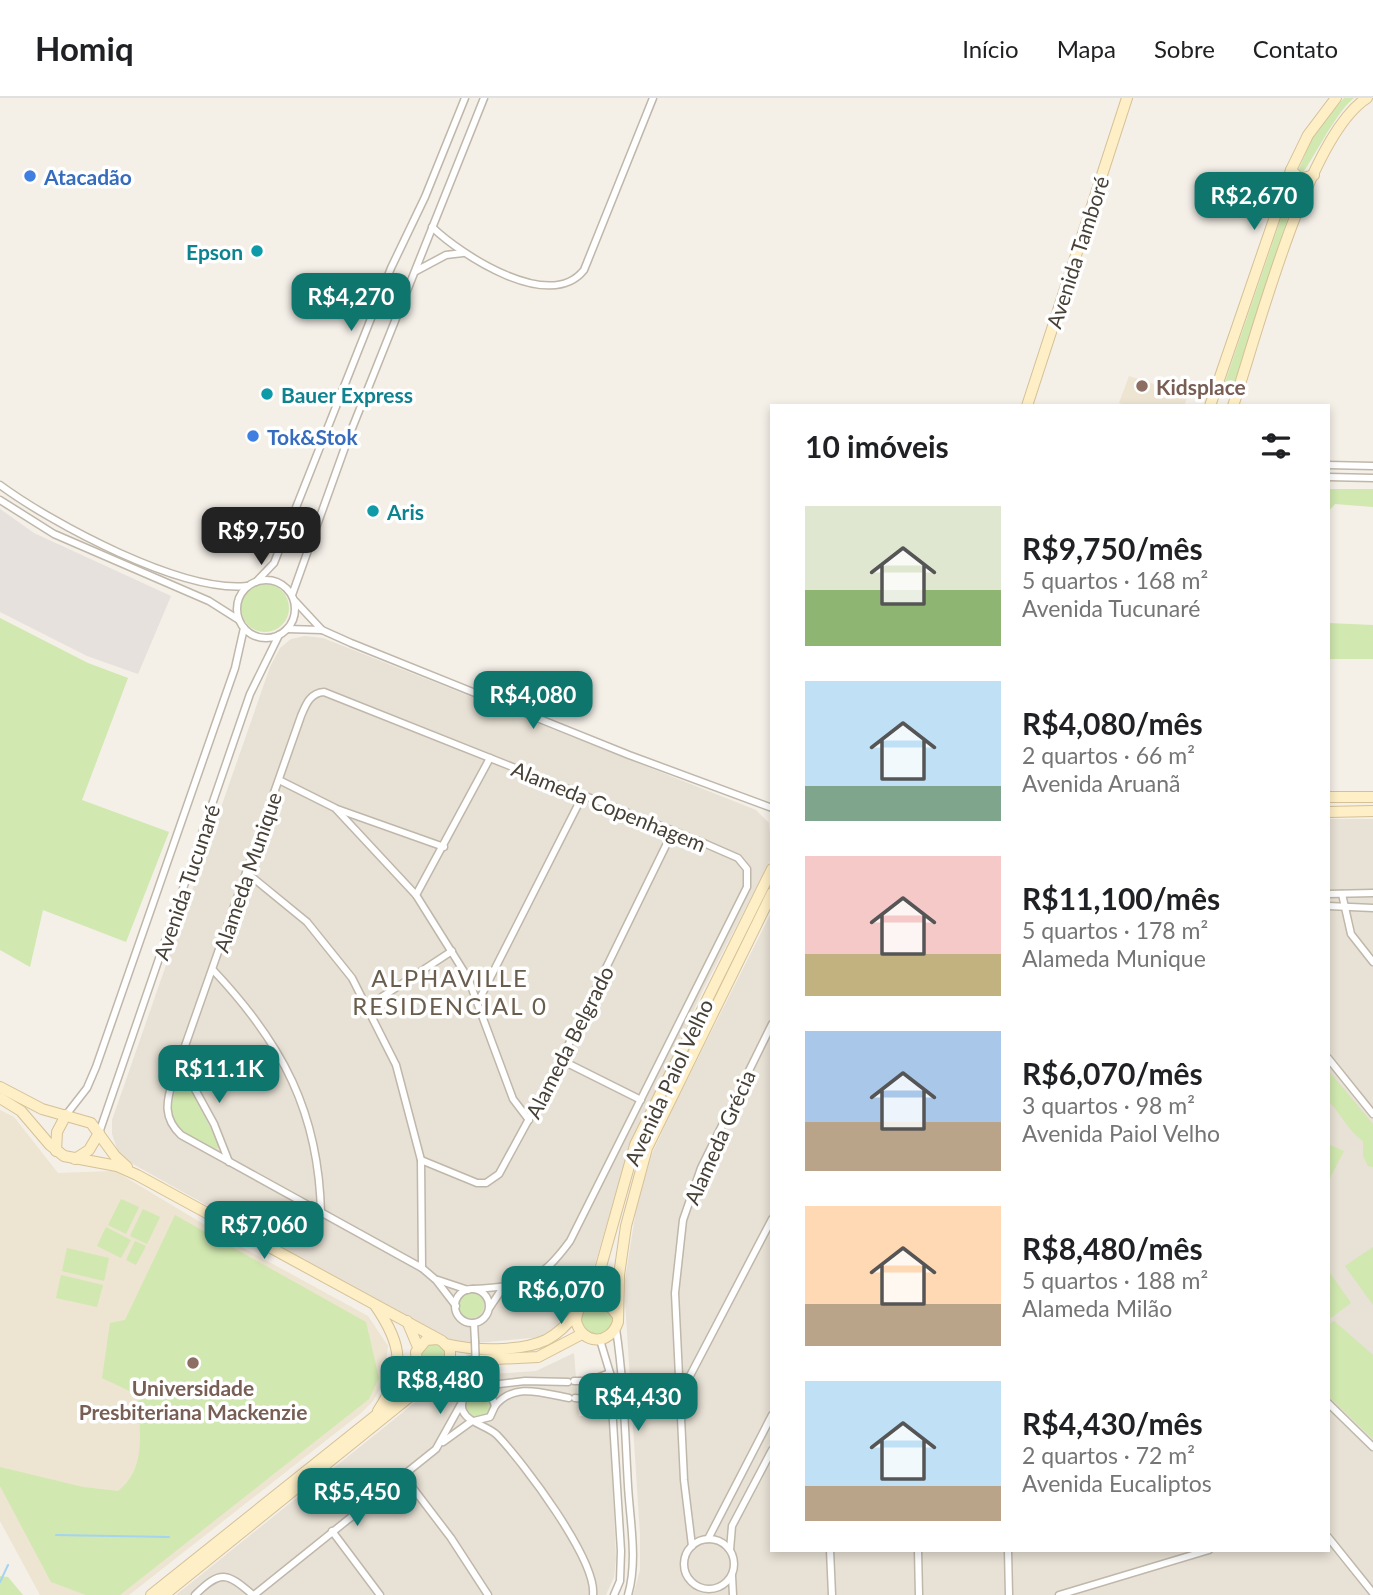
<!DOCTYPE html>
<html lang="pt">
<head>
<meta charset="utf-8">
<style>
  :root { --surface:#fff; --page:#f2f2f2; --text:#202124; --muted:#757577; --line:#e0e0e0; --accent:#0f766e }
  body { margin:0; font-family:Lato,sans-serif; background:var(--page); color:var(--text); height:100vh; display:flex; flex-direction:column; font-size:26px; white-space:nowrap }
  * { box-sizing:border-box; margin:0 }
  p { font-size:23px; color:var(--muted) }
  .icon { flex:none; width:38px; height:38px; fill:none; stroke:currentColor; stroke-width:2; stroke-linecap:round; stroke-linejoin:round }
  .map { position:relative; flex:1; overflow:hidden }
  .side { position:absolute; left:770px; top:306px; width:560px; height:1148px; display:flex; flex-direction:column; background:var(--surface); border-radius:0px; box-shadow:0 4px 10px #0003 }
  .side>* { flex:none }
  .price { position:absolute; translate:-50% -60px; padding:0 16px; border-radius:14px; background:var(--accent); color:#fff; font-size:23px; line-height:46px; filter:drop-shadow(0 2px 4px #0008) }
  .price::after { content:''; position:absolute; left:50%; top:42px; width:21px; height:16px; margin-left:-10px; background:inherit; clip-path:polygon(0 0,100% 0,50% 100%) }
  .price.current { background:#222; color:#fff }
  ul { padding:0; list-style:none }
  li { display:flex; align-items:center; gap:21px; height:175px; padding:0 35px }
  li span { display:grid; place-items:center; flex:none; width:196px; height:140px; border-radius:0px; color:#555 }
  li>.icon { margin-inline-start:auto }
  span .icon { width:84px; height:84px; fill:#fffc; stroke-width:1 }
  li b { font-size:30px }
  h2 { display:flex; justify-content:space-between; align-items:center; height:84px; padding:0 35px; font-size:30px }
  header { display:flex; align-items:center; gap:42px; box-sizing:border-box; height:98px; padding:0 35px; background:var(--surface); border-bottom:2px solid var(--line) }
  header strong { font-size:33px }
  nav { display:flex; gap:38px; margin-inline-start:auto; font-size:24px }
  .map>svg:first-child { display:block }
  .residential { fill:#e8e1d5 }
  .industrial { fill:#e6e1dc }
  .education { fill:#ede4d1 }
  .green { fill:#d1e8b0 }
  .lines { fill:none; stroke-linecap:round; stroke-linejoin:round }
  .stream { stroke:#a3d4f1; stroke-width:2 }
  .street-casing { stroke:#bfb7aa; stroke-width:9 }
  .secondary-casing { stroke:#d4c197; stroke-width:12 }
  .street { stroke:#fff; stroke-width:6 }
  .secondary { stroke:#ffefc6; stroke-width:10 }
  .street-bridge-casing { stroke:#bfb7aa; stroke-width:9; stroke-linecap:butt }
  .street-bridge { stroke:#fff; stroke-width:6 }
  .shop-dot { fill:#3f7fe0; stroke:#fff; stroke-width:2.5 }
  .culture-dot { fill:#0f9aa8; stroke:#fff; stroke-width:2.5 }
  .education-dot { fill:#8d6e63; stroke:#fff; stroke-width:2.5 }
  .labels { text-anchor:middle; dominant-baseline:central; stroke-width:7; stroke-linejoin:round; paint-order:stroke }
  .shop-label { font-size:21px; font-weight:bold; fill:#366cbe; stroke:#fff; text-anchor:start }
  .culture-label { font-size:21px; font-weight:bold; fill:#0d838f; stroke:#fff; text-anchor:start }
  .street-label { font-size:21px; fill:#474036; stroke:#fff }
  .education-label { font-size:21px; font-weight:bold; fill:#785e54; stroke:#fff; text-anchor:start }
  .quarter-label { font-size:24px; letter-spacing:2px; fill:#6a5d4d; stroke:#fff }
</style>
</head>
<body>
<header>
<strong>Homiq</strong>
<nav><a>Início</a><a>Mapa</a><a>Sobre</a><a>Contato</a></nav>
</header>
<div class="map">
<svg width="1373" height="1497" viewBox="0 0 1373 1497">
  <rect width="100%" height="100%" fill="#f4efe7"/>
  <!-- residential -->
  <g class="residential">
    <path d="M305,538L323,540L756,712L769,725L772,759L704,890L628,1054L587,1193L559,1231L542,1239L476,1245L479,1277L536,1273L574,1255L579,1318H586L598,1309L610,1320L616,1461L614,1479L606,1497H176L433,1290L467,1272L466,1246L441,1238L133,1066L118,1054L112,1036V1022L270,569L280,550L291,541Z"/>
    <path d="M1328,721H1373V1497H633L640,1472V1436L624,1188L637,1106L651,1058L673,1010L772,813V1452H1328Z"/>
  </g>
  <!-- industrial -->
  <path class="industrial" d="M0,411L34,435L171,498L138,576L87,558L0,514Z"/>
  <!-- education -->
  <g class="education">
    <path d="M1129,278L1188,297L1184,308H1129L1119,305Z"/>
    <path d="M0,1012L14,1019L58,1075L115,1073L240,1148L368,1218L388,1248L384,1283L373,1303L361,1315L129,1497H40L0,1423Z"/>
  </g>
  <!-- green -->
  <g class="green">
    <path d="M1344,0H1354C1335,14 1307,74 1301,76L1298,73L1315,34Z"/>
    <path d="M1290,94L1294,101L1233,290L1229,293L1224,287Z"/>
    <path d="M1328,391H1373V409L1335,406L1328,414Z"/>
    <circle cx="265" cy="510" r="24"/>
    <path d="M0,520L88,565L128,580L82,702L169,734L126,844L43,812L30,869L0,852Z"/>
    <path d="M1328,525L1373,527V561H1328Z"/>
    <path d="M1328,972L1373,1026V1069L1368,1068L1363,1058V1043C1347,1032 1342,1016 1328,1003Z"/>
    <path d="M184,983L191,992L219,1047L215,1053C180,1033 162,1031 177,987Z"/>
    <path d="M1328,1046L1344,1053L1328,1084Z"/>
    <path d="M121,1101L139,1109L126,1136L108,1127Z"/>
    <path d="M143,1111L160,1119L147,1146L130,1138Z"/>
    <path d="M175,1117L366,1224L379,1280L369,1301L120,1497H86L51,1484L0,1388V1369L83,1389L118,1393C148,1370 139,1331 138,1297L102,1280L110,1225L125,1222Z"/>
    <path d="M106,1129L131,1142L121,1160L97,1148Z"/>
    <path d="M135,1143L146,1148L136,1167L126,1162Z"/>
    <path d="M1373,1149V1207L1345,1168Z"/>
    <path d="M67,1150L109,1160L104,1183L62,1173Z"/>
    <path d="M1330,1175L1351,1205L1328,1222V1176Z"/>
    <path d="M61,1177L103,1187L97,1209L56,1200Z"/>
    <circle cx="471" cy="1207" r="13"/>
    <circle cx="597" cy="1222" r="16"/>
    <path d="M1334,1223L1373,1257V1341L1328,1298V1227Z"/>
    <path d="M439,1245L446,1252V1267L433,1274L421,1267L419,1254L425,1247Z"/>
    <circle cx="479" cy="1307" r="13"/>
    <path d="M0,1478L8,1479L23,1497H0Z"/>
  </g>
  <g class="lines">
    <!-- stream -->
    <g class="stream">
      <path d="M56,1437L169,1439"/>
      <path d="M0,1484L8,1467"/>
    </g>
    <!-- street casing -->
    <g class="street-casing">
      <g id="street">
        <path d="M432,129C461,157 550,215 584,172L653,0"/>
        <path d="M416,173L446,157L463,155"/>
        <path d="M1328,367L1373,368"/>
        <path d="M1328,379L1373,380"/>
        <path d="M0,387C53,426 182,495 247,488"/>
        <path d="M0,402L54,436L209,503L239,522"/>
        <circle cx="266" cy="511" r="29"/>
        <path d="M256,484L274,465L391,170L425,99L465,0"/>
        <path d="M292,497L349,338L484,0"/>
        <path d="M295,503L322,532L351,545L629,657L772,710"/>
        <path d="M287,531L322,532"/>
        <path d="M279,682L335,710L416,797L468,880L513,1001L529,1022"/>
        <path d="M337,711L444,749"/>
        <path d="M247,775L307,824L352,880L396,967L421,1062L422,1170"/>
        <path d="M1328,796L1373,795"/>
        <path d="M1342,796L1351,836L1373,864"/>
        <path d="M416,797L490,660"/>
        <path d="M1328,808L1373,810"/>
        <path d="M213,872C282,945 319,1014 321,1116"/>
        <path d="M478,904L583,697"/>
        <path d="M368,908L452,853"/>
        <path d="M1328,960L1373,1016"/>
        <path d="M561,962L641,1002"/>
        <path d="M180,964L214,1026L229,1064"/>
        <path d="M66,1017L87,990L96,969L235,570L244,530"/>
        <path d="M99,1035L250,596L279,537"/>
        <path d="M421,1062L477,1085H486L499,1076L561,962L673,733"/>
        <path d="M438,1182L468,1192"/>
        <circle cx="472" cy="1208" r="17"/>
        <path d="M456,1208L436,1182L422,1170L181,1037C163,1020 166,1004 173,982L301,618C306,606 310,595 324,594L706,746L738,760L747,771V789L570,1143C539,1185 524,1188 473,1191"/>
        <path d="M490,1209L502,1191"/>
        <path d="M474,1225L475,1243"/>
        <path d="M616,1231C624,1283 625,1336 628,1388C630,1423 638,1463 628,1497"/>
        <path d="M600,1242L610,1275L621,1453L620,1483L614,1497"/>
        <path d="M574,1283H588L610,1275"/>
        <path d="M588,1283L590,1303"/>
        <path d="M482,1288L525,1283L568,1284"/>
        <path d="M468,1293L476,1278"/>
        <path d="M681,1295L772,1121"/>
        <path d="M575,1300L604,1303L623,1299"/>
        <path d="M1328,1305L1373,1349"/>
        <path d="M495,1308C514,1284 542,1295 569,1300"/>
        <path d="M474,1323L490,1319L495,1308L490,1294L481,1289L468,1293C464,1299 460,1305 463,1313C468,1325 488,1328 497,1337C523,1364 597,1462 593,1497"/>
        <path d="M443,1344L472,1323"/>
        <path d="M403,1377L451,1440L488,1497"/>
        <path d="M332,1433L380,1497"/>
        <path d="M1328,1439L1373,1495"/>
        <path d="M708,1441L772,1317"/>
        <circle cx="709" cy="1466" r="25"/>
        <path d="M692,1448L684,1382L675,1195L683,1122L701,1070L772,926"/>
        <path d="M730,1452L732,1428L772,1352"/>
        <path d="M830,1452L832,1497"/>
        <path d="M918,1452L919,1497"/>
        <path d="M1008,1452L1009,1497"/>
        <path d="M732,1478L733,1497"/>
        <path d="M195,1497C221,1471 227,1475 253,1497"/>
        <path d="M254,1497L436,1351L461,1306"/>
        <path d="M1059,1497L1209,1452"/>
      </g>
    </g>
    <!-- secondary casing -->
    <g class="secondary-casing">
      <g id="secondary">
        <path d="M1291,72L1300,81L1314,77"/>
        <path d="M1027,308L1127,0"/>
        <path d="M1210,308L1291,72L1308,37L1336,0"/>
        <path d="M1233,308C1257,237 1307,38 1367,0"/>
        <path d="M1328,699H1373"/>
        <path d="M1328,714L1373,713"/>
        <path d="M0,989L42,1011L91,1025L115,1058L127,1069"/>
        <path d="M0,1000L21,1013L50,1047L64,1058L117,1068L137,1077L442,1243L450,1251V1263L440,1275H428L417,1265L416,1254L426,1242L437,1241"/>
        <path d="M56,1053L57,1034L66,1017"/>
        <path d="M75,1061L89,1052L99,1035"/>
        <path d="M585,1203L600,1172L635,1047L772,771"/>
        <path d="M375,1207C404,1249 405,1271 378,1313"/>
        <path d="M617,1217L605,1202C589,1198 577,1206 576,1223C582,1247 610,1248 618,1224L619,1177L626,1128L647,1050L772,795"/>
        <path d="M407,1223L418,1249"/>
        <path d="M446,1246C474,1253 520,1254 546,1242C558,1236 567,1226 576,1216"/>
        <path d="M448,1269L475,1262L538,1259L582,1236"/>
        <path d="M151,1497L404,1295L417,1265"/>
        <path d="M164,1497L439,1275"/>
      </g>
    </g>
    <!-- street -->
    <use href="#street" class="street"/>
    <!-- secondary -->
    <use href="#secondary" class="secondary"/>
    <!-- street-bridge casing -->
    <g class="street-bridge-casing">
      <path id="street-bridge" d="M475,1243L476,1274"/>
    </g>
    <!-- street-bridge -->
    <use href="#street-bridge" class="street-bridge"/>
  </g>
  <!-- markers -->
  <g class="shop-dot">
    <circle cx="30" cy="78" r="7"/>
    <circle cx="253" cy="338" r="7"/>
  </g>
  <g class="culture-dot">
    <circle cx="257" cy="153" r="7"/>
    <circle cx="267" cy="296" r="7"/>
    <circle cx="373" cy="413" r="7"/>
  </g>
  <g class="education-dot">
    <circle cx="1142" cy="288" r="7"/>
    <circle cx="193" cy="1265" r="7"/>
  </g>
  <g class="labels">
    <!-- shop labels -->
    <g class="shop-label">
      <text x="44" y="78">Atacadão</text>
      <text x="267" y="338">Tok&amp;Stok</text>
    </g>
    <!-- culture labels -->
    <g class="culture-label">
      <text x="243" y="153" text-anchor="end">Epson</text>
      <text x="281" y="296">Bauer Express</text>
      <text x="387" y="413">Aris</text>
    </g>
    <!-- street labels -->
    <g class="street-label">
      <text transform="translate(1077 154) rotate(-72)">Avenida Tamboré</text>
      <text transform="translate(609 708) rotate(22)">Alameda Copenhagem</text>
      <text transform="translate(247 774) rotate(-71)">Alameda Munique</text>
      <text transform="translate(186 784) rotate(-71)">Avenida Tucunaré</text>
      <text transform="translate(569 944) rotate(-63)">Alameda Belgrado</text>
      <text transform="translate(668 984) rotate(-65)">Avenida Paiol Velho</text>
      <text transform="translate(719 1039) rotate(-66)">Alameda Grécia</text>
    </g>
    <!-- education labels -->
    <g class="education-label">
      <text x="1156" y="288">Kidsplace</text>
      <text x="193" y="1289" text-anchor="middle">Universidade<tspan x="193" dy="24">Presbiteriana Mackenzie</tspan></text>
    </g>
    <!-- quarter labels -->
    <g class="quarter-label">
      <text x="450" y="879">ALPHAVILLE<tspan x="450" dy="28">RESIDENCIAL 0</tspan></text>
    </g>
  </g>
</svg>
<b class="price" style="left:1254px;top:134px">R$2,670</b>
<b class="price" style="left:351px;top:235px">R$4,270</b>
<b class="price current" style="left:261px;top:469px">R$9,750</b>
<b class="price" style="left:533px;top:633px">R$4,080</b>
<b class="price" style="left:219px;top:1007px">R$11.1K</b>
<b class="price" style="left:264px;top:1163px">R$7,060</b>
<b class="price" style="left:561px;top:1228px">R$6,070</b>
<b class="price" style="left:440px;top:1318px">R$8,480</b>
<b class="price" style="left:638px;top:1335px">R$4,430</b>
<b class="price" style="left:357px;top:1430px">R$5,450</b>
<section class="side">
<h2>10 imóveis<svg class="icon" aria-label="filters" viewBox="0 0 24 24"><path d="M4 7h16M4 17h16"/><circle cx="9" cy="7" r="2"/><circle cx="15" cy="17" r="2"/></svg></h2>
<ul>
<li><span style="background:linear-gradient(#dfe7d0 60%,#8fb573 0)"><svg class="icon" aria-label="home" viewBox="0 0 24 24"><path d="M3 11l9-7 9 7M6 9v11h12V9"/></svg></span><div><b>R$9,750/mês</b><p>5 quartos · 168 m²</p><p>Avenida Tucunaré</p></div></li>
<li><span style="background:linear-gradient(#bfe0f5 75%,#7fa58c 0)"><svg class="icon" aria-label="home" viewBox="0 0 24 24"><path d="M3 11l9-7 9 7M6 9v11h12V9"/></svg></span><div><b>R$4,080/mês</b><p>2 quartos · 66 m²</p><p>Avenida Aruanã</p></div></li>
<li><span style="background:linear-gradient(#f6c9c9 70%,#c2b280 0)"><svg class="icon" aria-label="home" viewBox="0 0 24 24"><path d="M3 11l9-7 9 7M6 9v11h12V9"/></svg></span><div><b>R$11,100/mês</b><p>5 quartos · 178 m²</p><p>Alameda Munique</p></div></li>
<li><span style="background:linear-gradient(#a9c7e8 65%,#b9a48a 0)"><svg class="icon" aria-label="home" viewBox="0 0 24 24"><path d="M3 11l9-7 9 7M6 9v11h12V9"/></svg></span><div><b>R$6,070/mês</b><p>3 quartos · 98 m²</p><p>Avenida Paiol Velho</p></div></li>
<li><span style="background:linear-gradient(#ffd9b3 70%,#b9a48a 0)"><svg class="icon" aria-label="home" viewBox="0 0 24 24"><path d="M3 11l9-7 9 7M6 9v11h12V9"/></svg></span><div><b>R$8,480/mês</b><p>5 quartos · 188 m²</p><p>Alameda Milão</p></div></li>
<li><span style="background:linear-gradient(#bfe0f5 75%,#b9a48a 0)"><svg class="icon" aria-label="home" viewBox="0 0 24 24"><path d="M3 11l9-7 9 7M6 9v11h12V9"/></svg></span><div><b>R$4,430/mês</b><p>2 quartos · 72 m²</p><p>Avenida Eucaliptos</p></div></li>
</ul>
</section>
</div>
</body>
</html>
